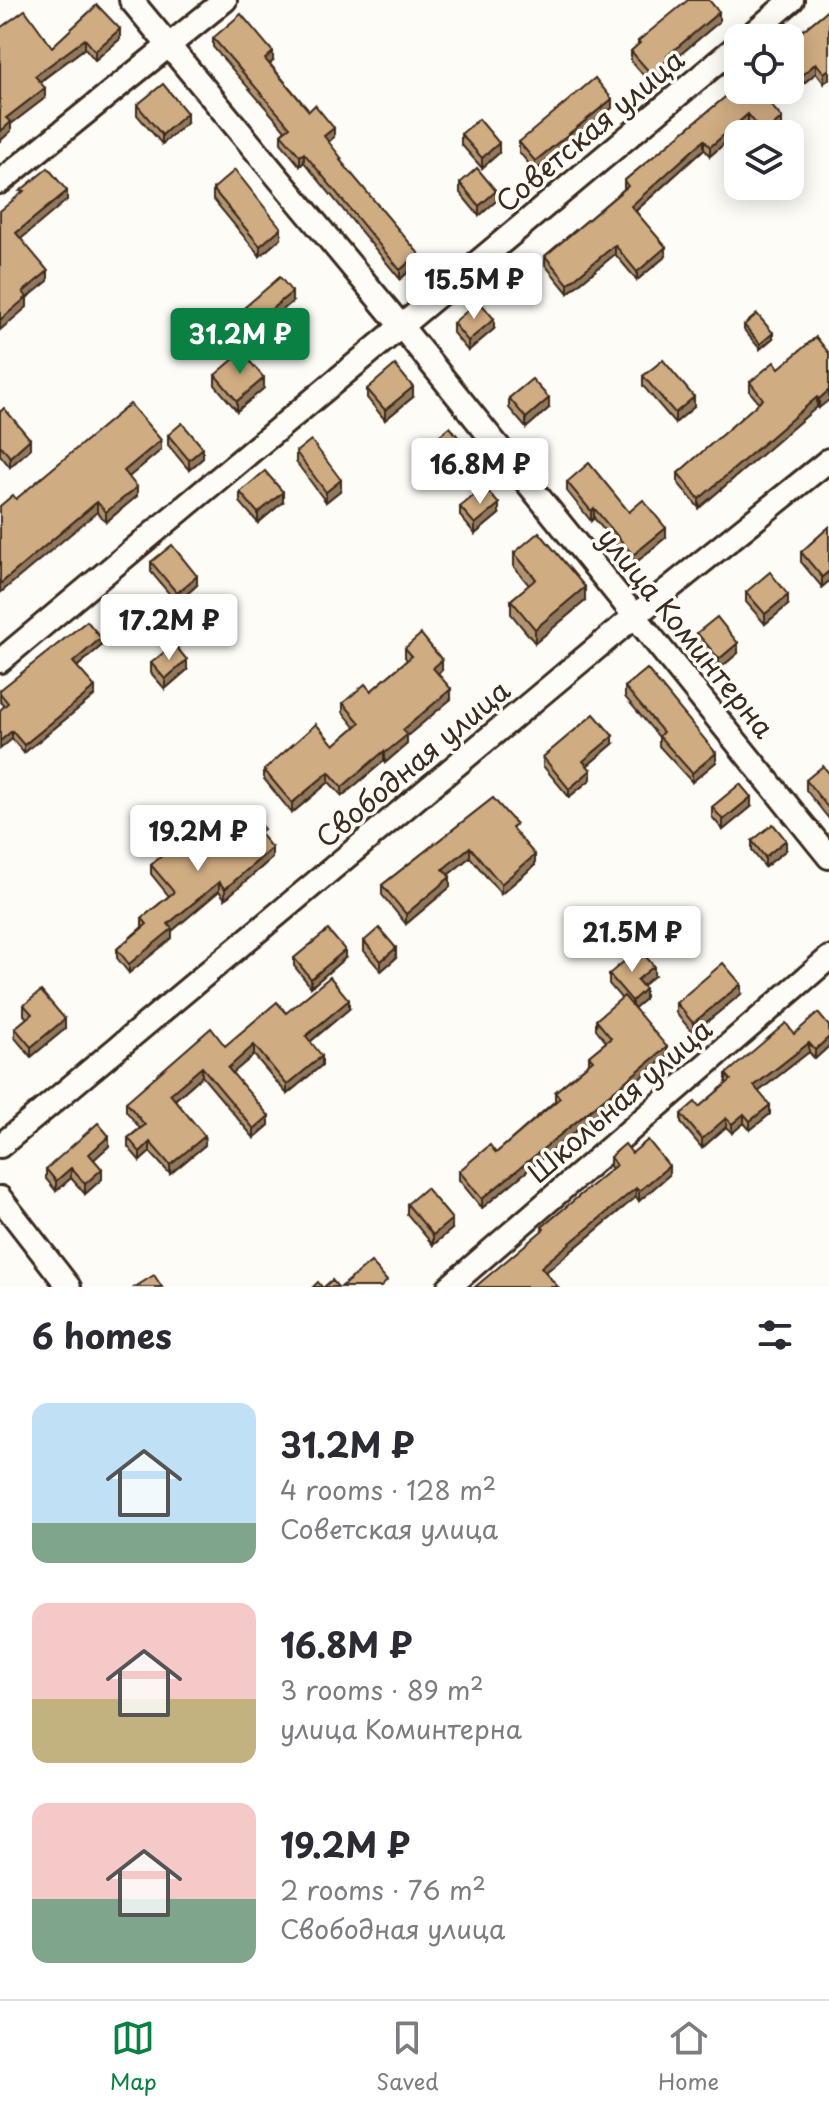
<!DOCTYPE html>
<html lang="en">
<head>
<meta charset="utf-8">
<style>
  :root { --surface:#fff; --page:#f2f2f3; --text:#2b2b33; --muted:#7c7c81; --line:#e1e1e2; --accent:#0b8043 }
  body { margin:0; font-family:"Playpen Sans",sans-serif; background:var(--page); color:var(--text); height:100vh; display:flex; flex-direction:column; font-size:30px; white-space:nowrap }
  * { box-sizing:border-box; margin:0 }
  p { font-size:26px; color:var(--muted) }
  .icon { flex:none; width:44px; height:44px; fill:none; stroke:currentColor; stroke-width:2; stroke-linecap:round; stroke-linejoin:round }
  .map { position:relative; height:1287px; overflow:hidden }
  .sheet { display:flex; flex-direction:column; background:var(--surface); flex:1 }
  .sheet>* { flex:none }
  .buttons { position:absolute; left:724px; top:24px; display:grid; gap:16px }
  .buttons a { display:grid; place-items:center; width:80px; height:80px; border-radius:16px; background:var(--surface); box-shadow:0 4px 20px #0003; font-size:40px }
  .price { position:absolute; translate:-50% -68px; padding:0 18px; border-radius:8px; background:#fff; color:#222; font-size:26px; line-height:52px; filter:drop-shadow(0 2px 4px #0008) }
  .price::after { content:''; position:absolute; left:50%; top:48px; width:24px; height:18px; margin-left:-12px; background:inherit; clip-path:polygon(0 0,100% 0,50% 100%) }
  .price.on { background:var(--accent); color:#fff }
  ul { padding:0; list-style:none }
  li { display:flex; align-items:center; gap:24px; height:200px; padding:0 32px }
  li span { display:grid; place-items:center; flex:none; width:224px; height:160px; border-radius:16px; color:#555 }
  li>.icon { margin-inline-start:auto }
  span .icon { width:96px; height:96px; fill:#fffc; stroke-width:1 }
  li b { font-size:34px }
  h2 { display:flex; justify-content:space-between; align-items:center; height:96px; padding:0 32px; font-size:34px }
  .dock { display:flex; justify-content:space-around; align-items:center; height:112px; border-top:2px solid var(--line); background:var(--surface); font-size:22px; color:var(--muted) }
  .dock a { display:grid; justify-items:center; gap:4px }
  .dock .on { color:var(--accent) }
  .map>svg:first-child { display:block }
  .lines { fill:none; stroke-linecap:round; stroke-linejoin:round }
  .minor-casing { stroke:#3b2a1e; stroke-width:28 }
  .minor { stroke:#fdfcf7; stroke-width:22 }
  .wall { fill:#b39470; stroke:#3b2a1e; stroke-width:2 }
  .shaded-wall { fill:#92785b; stroke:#3b2a1e; stroke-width:2 }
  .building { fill:#d0ac82; stroke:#3b2a1e; stroke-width:2 }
  .labels { text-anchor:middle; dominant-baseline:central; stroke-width:7; stroke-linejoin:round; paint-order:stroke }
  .street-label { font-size:28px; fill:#3b2a1e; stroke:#fdfcf7 }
</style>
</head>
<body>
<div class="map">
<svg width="829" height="1287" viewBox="0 0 829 1287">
  <rect width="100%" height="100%" fill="#fdfcf7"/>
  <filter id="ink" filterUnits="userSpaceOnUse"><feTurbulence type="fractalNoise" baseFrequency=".0125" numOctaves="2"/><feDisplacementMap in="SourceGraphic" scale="16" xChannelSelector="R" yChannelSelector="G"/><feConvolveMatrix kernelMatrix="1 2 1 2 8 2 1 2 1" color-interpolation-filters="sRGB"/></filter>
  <g filter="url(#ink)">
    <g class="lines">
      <!-- minor casing -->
      <g class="minor-casing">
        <g id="minor">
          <path d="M131,0L401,326L829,857"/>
          <path d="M747,38L792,0"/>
          <path d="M0,182L225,0"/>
          <path d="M0,661L738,45"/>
          <path d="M0,1146L636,615L829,460"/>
          <path d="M0,1198L69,1287"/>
          <path d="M449,1287L829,958"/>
        </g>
      </g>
      <!-- minor -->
      <use href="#minor" class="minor"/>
    </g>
    <!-- wall -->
    <g class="wall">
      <path d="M97,5L120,39L95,60L85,48L40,82L45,98L11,124V131L0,141L52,47Z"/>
      <path d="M829,9L824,83L816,73L799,87L790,77V41Z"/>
      <path d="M719,22L670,63V68L651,84L631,61V51L638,45V41Z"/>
      <path d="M213,38L273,61L270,64L309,111L334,137L328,142L342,163L419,263L400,279L304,162L300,166L281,143V134L285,130L213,47Z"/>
      <path d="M729,91L782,127L774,134H757L748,123L710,156L704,149L636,211L666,256L637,280L615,254L568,293L545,265V256L624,189V181L729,94Z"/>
      <path d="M137,105L187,123L162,144L137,115Z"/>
      <path d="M612,108L535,171L519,152V142Z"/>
      <path d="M461,134L499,153L482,168L461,144Z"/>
      <path d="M460,183L496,201L479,216L460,193Z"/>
      <path d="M213,189L281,238L260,256L213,199Z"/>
      <path d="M292,302L257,331L245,317V307Z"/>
      <path d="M453,323L494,329L468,351L453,333Z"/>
      <path d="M744,325L773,338L760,349L744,330Z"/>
      <path d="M829,353L819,408L817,407L699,508L678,483V473L759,403L750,392V382L779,368Z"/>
      <path d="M215,375L264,388L237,411L215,385Z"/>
      <path d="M643,376L694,407L675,423L643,386Z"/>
      <path d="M367,389L413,397L385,420L367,398Z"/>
      <path d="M509,398L549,408L526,428L509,408Z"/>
      <path d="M0,412L30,449L10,467L0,455Z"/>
      <path d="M168,435L203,458L189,470L168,445Z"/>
      <path d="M424,448L463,453L438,474L424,458Z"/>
      <path d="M161,450L128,477L137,496L106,522L97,512L16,499Z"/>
      <path d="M296,452L341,490L326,502L296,462Z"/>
      <path d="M567,482L629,512L666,537L633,565L594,518L591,521L567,491Z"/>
      <path d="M240,492L283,502L258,523L240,502Z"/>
      <path d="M460,507L499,514L475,534L460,516Z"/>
      <path d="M829,527V581L822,587L801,562V552Z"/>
      <path d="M514,553L585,601L535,643L511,614V600L529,585L514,567Z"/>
      <path d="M151,562L197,585L177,603L151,572Z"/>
      <path d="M746,592L788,605L765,624L746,602Z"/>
      <path d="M154,622L186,633L170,646L154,627Z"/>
      <path d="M697,633L738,653L719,669L697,643Z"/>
      <path d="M101,646L77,667L95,695L24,753L12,739L4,706L0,701V690Z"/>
      <path d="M405,648L442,670L438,674L451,699L407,736V744L385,763L384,761L342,796L329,782L292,813L264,779V770L334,745L355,727L343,712V703L371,691L407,660L405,657Z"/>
      <path d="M151,663L187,670L165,689L151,673Z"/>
      <path d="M625,687L716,762L692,782L659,746V737L625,697Z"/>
      <path d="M613,744L587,766L591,779L569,797L543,766V757Z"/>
      <path d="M829,773V819L806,790V780Z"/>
      <path d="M493,798L535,865L501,894L470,857L448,875L450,887L406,924L382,895V885Z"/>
      <path d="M712,807H751L723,830L712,817Z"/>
      <path d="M180,835L222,836L264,839L272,858L225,899L219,891L172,931V938L129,973L117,958V949L142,927V918L169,896L151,874V865L180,841Z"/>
      <path d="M752,841L786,850L765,867L752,851Z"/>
      <path d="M364,941L396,958L381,971L364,951Z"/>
      <path d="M294,958H345L311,987L294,966Z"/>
      <path d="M609,974L654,976L642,986L645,999L634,1008L667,1056L482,1208L459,1180V1171L496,1153L555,1101V1092L589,1063V1056L606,1042L596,1029V1020L622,999L609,984Z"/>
      <path d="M741,994L693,1033L676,1013V1003Z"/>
      <path d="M24,1005L65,1029L31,1057L15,1038V1028L27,1018L24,1015Z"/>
      <path d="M349,1009L310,1042L322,1065L287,1094L254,1055L232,1073L269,1125L254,1138L202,1076L175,1100L205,1145L170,1174L150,1152L140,1161L128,1147V1138L140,1128L126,1111V1102L225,1046L286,1013Z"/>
      <path d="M829,1026V1046L815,1059L809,1052L758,1092L770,1114L750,1130L744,1123L732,1133L726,1127L702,1148L681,1123V1114L699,1107L726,1084V1074L794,1034Z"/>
      <path d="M109,1146L94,1159L102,1179L85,1194L71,1178L56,1191L46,1179V1169Z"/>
      <path d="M632,1153L669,1175L639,1201L636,1197L546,1272L542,1227L612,1169L610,1166V1157Z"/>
      <path d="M407,1204L452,1229L433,1245L407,1214Z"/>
    </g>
    <!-- shaded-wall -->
    <g class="shaded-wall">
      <path d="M719,12V22L670,63V68L651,84V74L667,56Z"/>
      <path d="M120,29V39L95,60V51Z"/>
      <path d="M85,39V48L35,85V76Z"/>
      <path d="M273,52V61L265,68V59Z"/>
      <path d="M816,63V73L799,87V78Z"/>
      <path d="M829,69V79L824,83V73Z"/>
      <path d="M45,88V98L11,124V131L0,141V132L6,118Z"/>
      <path d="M612,99V108L535,171V161Z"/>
      <path d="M187,113V123L162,144V135Z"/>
      <path d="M748,114V123L710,156V147Z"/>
      <path d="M782,118V127L774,134H764Z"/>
      <path d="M334,128V137L324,146V136Z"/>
      <path d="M704,140V149L631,215V206Z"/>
      <path d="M499,143V153L482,168V158Z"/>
      <path d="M304,153V162L300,166V156Z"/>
      <path d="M67,191V200L16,243V233Z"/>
      <path d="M496,191V201L479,216V206Z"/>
      <path d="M281,228V238L260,256V246Z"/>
      <path d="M615,245V254L568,293V284Z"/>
      <path d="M666,247V256L637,280V272Z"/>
      <path d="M419,254V263L400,279V270Z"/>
      <path d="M48,271V281L27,298V307L0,330V320L23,292Z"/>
      <path d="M292,292V302L257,331V321Z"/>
      <path d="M494,319V329L468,351V341Z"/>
      <path d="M773,333V338L760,349V344Z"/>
      <path d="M264,378V388L237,411V401Z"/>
      <path d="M413,387V397L385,420V410Z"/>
      <path d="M829,390V400L819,408V399Z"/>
      <path d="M694,397V407L675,423V413Z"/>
      <path d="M817,397V407L699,508V499Z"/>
      <path d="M549,398V408L526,428V418Z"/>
      <path d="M30,439V449L10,467V457Z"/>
      <path d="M161,440V450L124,481V471Z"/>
      <path d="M463,443V453L438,474V465Z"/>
      <path d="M203,448V458L189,470V460Z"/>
      <path d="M341,480V490L326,502V492Z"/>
      <path d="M137,487V496L106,522V512Z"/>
      <path d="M283,492V502L258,523V513Z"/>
      <path d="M97,502V512L0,593V584Z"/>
      <path d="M499,504V514L475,534V524Z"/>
      <path d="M594,508V518L591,521V511Z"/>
      <path d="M666,528V537L633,565V555Z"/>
      <path d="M829,571V581L822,587V577Z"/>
      <path d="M197,576V585L177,603V593Z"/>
      <path d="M585,587V601L535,643V629Z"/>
      <path d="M788,595V605L765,624V614Z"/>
      <path d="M186,628V633L170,646V641Z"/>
      <path d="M101,638V646L73,670V662Z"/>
      <path d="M738,643V653L719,669V659Z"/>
      <path d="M187,660V670L165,689V679Z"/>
      <path d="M442,660V670L433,678V668Z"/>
      <path d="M95,687V695L24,753V745Z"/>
      <path d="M451,689V699L407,736V744L385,763V753L403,730Z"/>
      <path d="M12,731V739L0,749V741Z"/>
      <path d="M613,736V744L583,769V761Z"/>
      <path d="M384,751V761L342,796V787Z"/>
      <path d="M716,753V762L692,782V773Z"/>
      <path d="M591,770V779L569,797V789Z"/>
      <path d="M329,772V782L292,813V803Z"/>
      <path d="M751,797V807L723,830V820Z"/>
      <path d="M786,840V850L765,867V857Z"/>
      <path d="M470,847V857L443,879V869Z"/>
      <path d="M272,848V858L225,899V889Z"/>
      <path d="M535,855V865L501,894V884Z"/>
      <path d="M450,877V887L406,924V914Z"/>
      <path d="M219,882V891L172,931V938L129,973V964L168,924Z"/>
      <path d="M396,948V958L381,971V961Z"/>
      <path d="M345,950V958L311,987V979Z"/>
      <path d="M654,966V976L637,990V980Z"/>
      <path d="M741,984V994L693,1033V1023Z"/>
      <path d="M645,989V999L632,1010V1001Z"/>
      <path d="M349,1000V1009L306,1045V1036Z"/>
      <path d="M65,1019V1029L31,1057V1047Z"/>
      <path d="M829,1037V1046L815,1059V1050Z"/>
      <path d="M809,1043V1052L754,1095V1086Z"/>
      <path d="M254,1045V1055L228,1077V1068Z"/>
      <path d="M667,1047V1056L482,1208V1199Z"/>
      <path d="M322,1056V1065L287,1094V1085Z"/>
      <path d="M202,1067V1076L170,1104V1094Z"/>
      <path d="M770,1105V1114L750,1130V1121Z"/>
      <path d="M744,1114V1123L732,1133V1124Z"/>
      <path d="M269,1116V1125L254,1138V1129Z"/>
      <path d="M726,1118V1127L702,1148V1139Z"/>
      <path d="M109,1136V1146L89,1164V1154Z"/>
      <path d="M205,1136V1145L170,1174V1165Z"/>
      <path d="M150,1142V1152L140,1161V1152Z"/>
      <path d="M669,1166V1175L639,1201V1191Z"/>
      <path d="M71,1168V1178L56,1191V1181Z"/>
      <path d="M102,1169V1179L85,1194V1184Z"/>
      <path d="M636,1188V1197L541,1276V1267Z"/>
      <path d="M452,1219V1229L433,1245V1235Z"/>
    </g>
    <!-- building -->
    <g class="building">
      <path d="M688,0H709L719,12L667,56L670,58L651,74L631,51L640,43L638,41Z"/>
      <path d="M97,5L120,29L95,51L85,39L35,76L45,88L6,118L11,122L0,132V28L25,10L52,47Z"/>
      <path d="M829,9V69L824,73L816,63L799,78L790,67V41Z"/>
      <path d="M241,14L273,52L265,59L309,111L315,105L334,128L324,136L342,159L340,160L419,254L400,270L304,153L300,156L281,134L290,127L213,38Z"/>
      <path d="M595,78L612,99L535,161L519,142Z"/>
      <path d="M738,83V90H758L782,118L764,134L748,114L710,147L704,140L631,206L666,247L637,272L615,245L568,284L545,256L628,186L624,181L730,93L729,91Z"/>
      <path d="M163,84L187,113L162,135L137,105Z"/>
      <path d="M479,119L499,143L482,158L461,134Z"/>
      <path d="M48,168L67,191L16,233L48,271L23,292L27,297L0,320V211L24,191H20Z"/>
      <path d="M477,168L496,191L479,206L460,183Z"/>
      <path d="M235,170L281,228L260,246L213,189Z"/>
      <path d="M280,277L292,292L257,321L245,307Z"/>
      <path d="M479,301L494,319L468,341L453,323Z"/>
      <path d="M757,314L773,333L760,344L744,325Z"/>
      <path d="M816,337L829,353V390L819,399L817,397L699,499L678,473L763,399L750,382L774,362L779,368Z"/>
      <path d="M242,352L264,378L237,401L215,375Z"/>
      <path d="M663,360L694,397L675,413L643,376Z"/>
      <path d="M395,365L413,387L385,410L367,389Z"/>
      <path d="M532,379L549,398L526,418L509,398Z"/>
      <path d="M130,404L161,440L124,471L137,487L106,512L97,502L0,584V506L13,495L16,499Z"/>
      <path d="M4,408L30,439L10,457L0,445V412Z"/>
      <path d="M182,423L203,448L189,460L168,435Z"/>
      <path d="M450,427L463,443L438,465L424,448Z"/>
      <path d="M311,440L341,480L326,492L296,452Z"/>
      <path d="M589,463L629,512L643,500L666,528L633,555L594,508L591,511L567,482Z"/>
      <path d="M265,471L283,492L258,513L240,492Z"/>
      <path d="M484,487L499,504L475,524L460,507Z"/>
      <path d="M829,527V571L822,577L801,552Z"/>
      <path d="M539,532L585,587L535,629L511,600L536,579L514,553Z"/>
      <path d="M172,545L197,576L177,593L151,562Z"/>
      <path d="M770,572L788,595L765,614L746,592Z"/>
      <path d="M169,609L186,628L170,641L154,622Z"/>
      <path d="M717,617L738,643L719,659L697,633Z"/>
      <path d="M87,621L101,638L73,662L95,687L24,745L12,731L0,741V710L8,703L0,693V690Z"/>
      <path d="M421,634L442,660L433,668L451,689L403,730L407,735L385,753L384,751L342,787L329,772L292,803L264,770L316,724L334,745L360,723L343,703L365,684L371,691L412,656L405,648Z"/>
      <path d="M174,644L187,660L165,679L151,663Z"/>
      <path d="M647,669L716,753L692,773L659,736L663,732L625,687Z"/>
      <path d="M594,714L613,736L583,761L591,770L569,789L543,757Z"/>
      <path d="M823,766L829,773V809L806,780Z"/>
      <path d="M740,784L751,797L723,820L712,807Z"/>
      <path d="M493,798L516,824L512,828L535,855L501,884L470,847L443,869L450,877L406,914L382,885Z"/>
      <path d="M250,812L264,829L259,833L272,848L225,889L219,882L168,924L172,929L129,964L117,949L147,924L142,918L174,892L151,865L182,838L180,835L204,814L222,836Z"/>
      <path d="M773,824L786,840L765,857L752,841Z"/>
      <path d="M379,928L396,948L381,961L364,941Z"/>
      <path d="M328,930L345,950L311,979L294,958Z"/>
      <path d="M639,949L654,966L637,980L645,989L632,1001L609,974Z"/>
      <path d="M723,963L741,984L693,1023L676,1003Z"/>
      <path d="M330,977L349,1000L306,1036L322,1056L287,1085L254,1045L228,1068L269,1116L254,1129L202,1067L170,1094L205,1136L170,1165L150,1142L140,1152L128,1138L145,1125L126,1102L211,1028L225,1046L277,1002L286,1013Z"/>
      <path d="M41,991L65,1019L31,1047L15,1028L32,1014L24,1005Z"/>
      <path d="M624,996L667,1047L482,1199L459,1171L490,1145L496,1153L560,1098L555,1092L593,1060L589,1056L611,1038L596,1020Z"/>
      <path d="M818,1013L829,1026V1037L815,1050L809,1043L754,1086L770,1105L750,1121L744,1114L732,1124L726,1118L702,1139L681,1114L695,1102L699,1107L731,1080L726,1074L786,1023L794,1034Z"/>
      <path d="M98,1123L109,1136L89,1154L102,1169L85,1184L71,1168L56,1181L46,1169Z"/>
      <path d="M648,1140L669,1166L639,1191L636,1188L541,1267L558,1287H475L544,1229L542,1227L616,1165L610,1157L625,1144L632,1153Z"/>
      <path d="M426,1188L452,1219L433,1235L407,1204Z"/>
      <path d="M371,1262L387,1281L381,1287H341Z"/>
      <path d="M154,1275L162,1287H135Z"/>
      <path d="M332,1280L338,1287H324Z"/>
      <path d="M318,1282L322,1287H313Z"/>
    </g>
  </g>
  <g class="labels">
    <!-- street labels -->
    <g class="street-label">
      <text transform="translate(589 130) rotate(-40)">Советская улица</text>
      <text transform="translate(687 632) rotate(51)">улица Коминтерна</text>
      <text transform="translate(412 763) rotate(-40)">Свободная улица</text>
      <text transform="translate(619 1100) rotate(-41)">Школьная улица</text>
    </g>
  </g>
</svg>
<div class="buttons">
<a><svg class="icon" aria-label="locate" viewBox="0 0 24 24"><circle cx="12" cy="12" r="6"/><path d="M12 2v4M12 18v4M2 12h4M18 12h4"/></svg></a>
<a><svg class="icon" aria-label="layers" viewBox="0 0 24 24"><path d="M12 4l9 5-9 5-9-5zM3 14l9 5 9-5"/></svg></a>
</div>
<b class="price" style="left:474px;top:321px">15.5M ₽</b>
<b class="price on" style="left:240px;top:376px">31.2M ₽</b>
<b class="price" style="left:480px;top:506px">16.8M ₽</b>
<b class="price" style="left:169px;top:662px">17.2M ₽</b>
<b class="price" style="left:198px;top:873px">19.2M ₽</b>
<b class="price" style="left:632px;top:974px">21.5M ₽</b>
</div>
<section class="sheet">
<h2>6 homes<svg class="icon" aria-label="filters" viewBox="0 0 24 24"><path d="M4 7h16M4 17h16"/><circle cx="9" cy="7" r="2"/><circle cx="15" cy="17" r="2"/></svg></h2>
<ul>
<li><span style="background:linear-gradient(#bfe0f5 75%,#7fa58c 0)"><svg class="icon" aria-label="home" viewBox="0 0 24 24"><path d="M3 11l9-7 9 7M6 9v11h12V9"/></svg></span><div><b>31.2M ₽</b><p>4 rooms · 128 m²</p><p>Советская улица</p></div></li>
<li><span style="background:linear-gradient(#f6c9c9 60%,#c2b280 0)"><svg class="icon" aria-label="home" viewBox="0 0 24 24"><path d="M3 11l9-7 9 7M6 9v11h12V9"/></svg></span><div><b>16.8M ₽</b><p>3 rooms · 89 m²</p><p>улица Коминтерна</p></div></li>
<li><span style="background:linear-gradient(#f6c9c9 60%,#7fa58c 0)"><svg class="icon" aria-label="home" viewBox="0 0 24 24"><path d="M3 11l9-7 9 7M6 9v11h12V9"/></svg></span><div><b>19.2M ₽</b><p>2 rooms · 76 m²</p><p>Свободная улица</p></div></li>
</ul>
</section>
<nav class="dock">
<a class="on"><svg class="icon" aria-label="map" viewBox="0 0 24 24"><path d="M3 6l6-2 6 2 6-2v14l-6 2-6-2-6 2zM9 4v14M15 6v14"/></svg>Map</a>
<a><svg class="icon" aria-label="saved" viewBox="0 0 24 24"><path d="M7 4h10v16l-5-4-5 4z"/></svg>Saved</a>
<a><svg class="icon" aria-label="home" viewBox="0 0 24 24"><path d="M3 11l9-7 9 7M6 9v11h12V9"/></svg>Home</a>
</nav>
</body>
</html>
